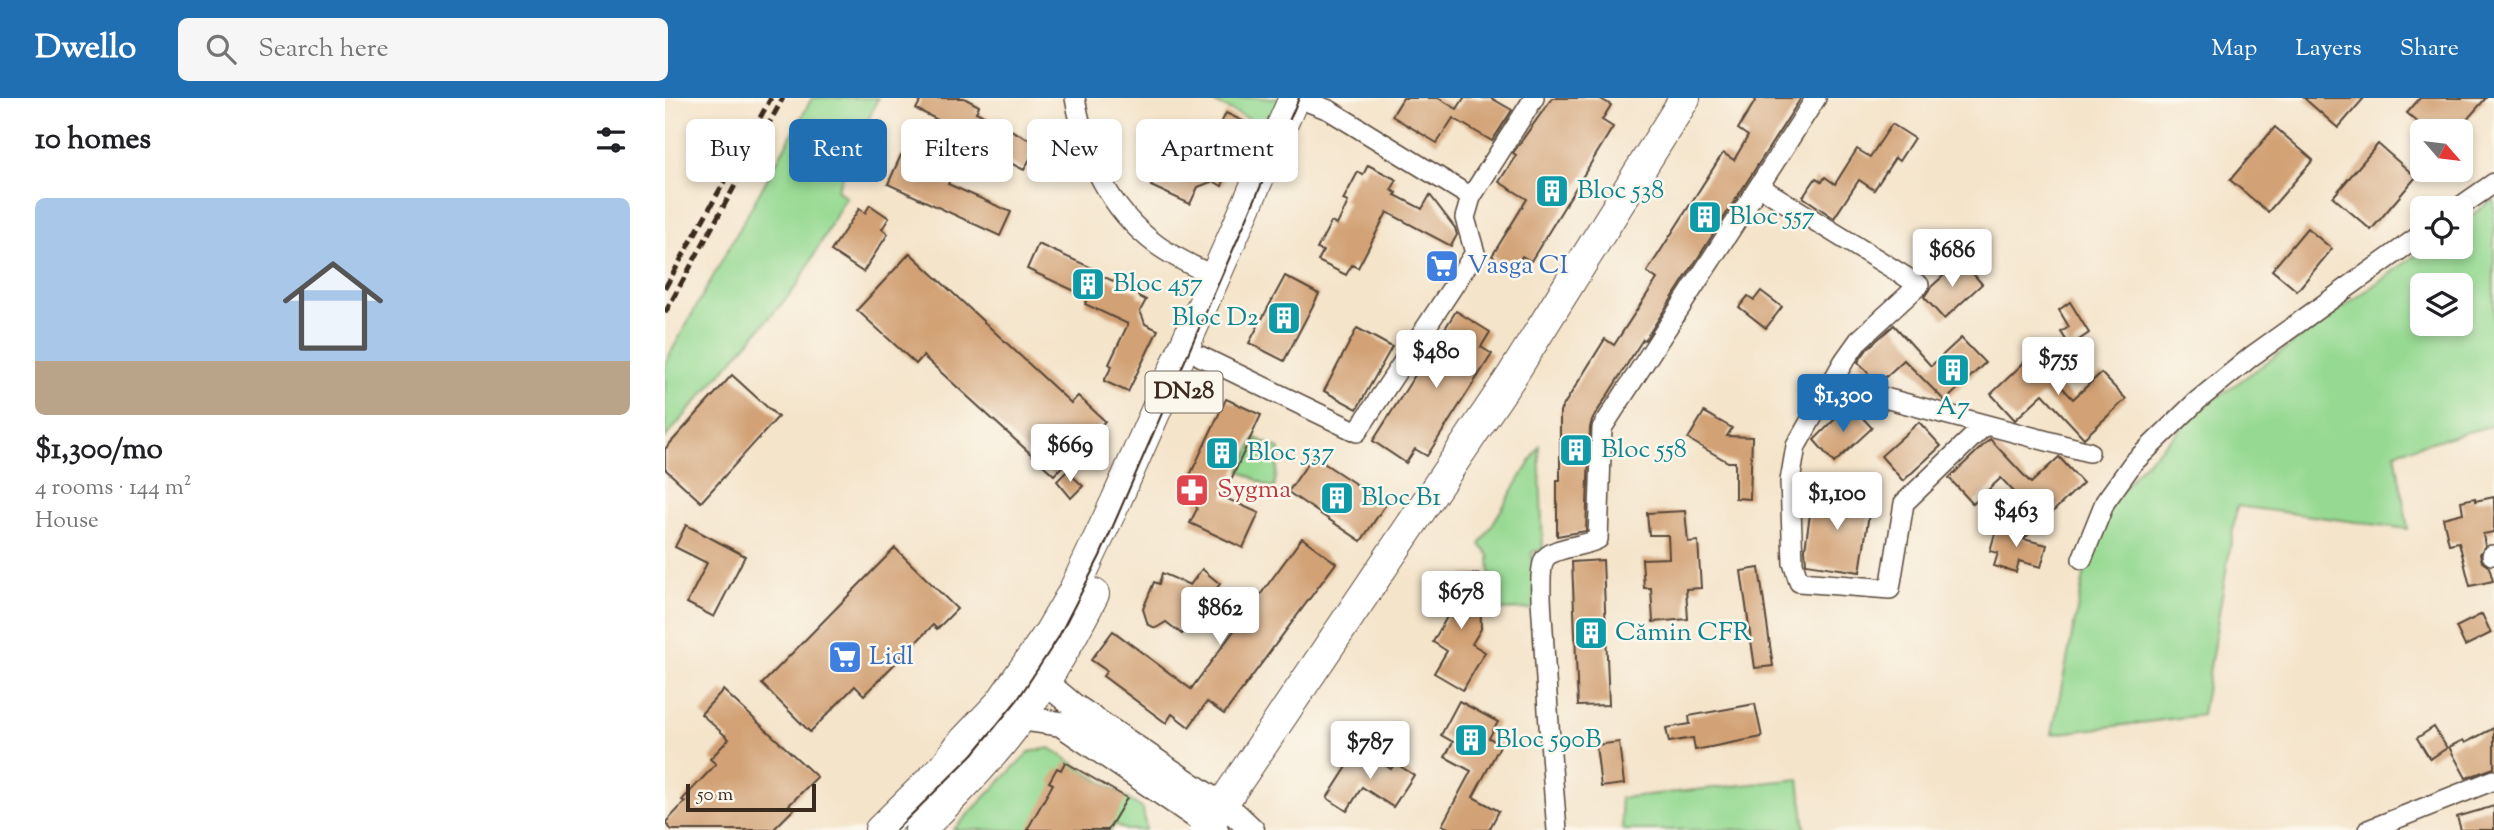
<!DOCTYPE html>
<html lang="en">
<head>
<meta charset="utf-8">
<style>
  :root { --surface:#fff; --page:#f6f6f6; --text:#202124; --muted:#757577; --line:#e0e0e0; --accent:#1f6fb2 }
  body { margin:0; font-family:"Sorts Mill Goudy",serif; background:var(--page); color:var(--text); height:100vh; display:flex; flex-direction:column; font-size:26px; white-space:nowrap }
  * { box-sizing:border-box; margin:0 }
  p { font-size:23px; color:var(--muted) }
  .icon { flex:none; width:38px; height:38px; fill:none; stroke:currentColor; stroke-width:2; stroke-linecap:round; stroke-linejoin:round }
  .map { position:relative; flex:1; overflow:hidden }
  .sheet { display:flex; flex-direction:column; background:var(--surface); width:665px }
  .sheet>* { flex:none }
  .banner { position:absolute; left:21px; top:21px; width:665px; height:63px; display:flex; gap:14px }
  .needle { width:46px; rotate:118deg }
  .controls { position:absolute; left:1745px; top:21px; display:grid; gap:14px }
  .controls a { display:grid; place-items:center; width:63px; height:63px; border-radius:10px; background:var(--surface); box-shadow:0 4px 10px #0003; font-size:35px }
  .scale { position:absolute; left:21px; bottom:18px; width:130px; box-sizing:border-box; padding-left:7px; border:4px solid #3b2a1e; border-top:0; font-size:19px; line-height:24px; white-space:nowrap; color:#3b2a1e; -webkit-text-stroke:5px #fbf7ec; paint-order:stroke }
  .price { position:absolute; translate:-50% -60px; padding:0 16px; border-radius:7px; background:#fff; color:#222; font-size:23px; line-height:46px; filter:drop-shadow(0 2px 4px #0008) }
  .price::after { content:''; position:absolute; left:50%; top:42px; width:21px; height:16px; margin-left:-10px; background:inherit; clip-path:polygon(0 0,100% 0,50% 100%) }
  .price.current { background:var(--accent); color:#fff }
  ul { padding:0; list-style:none }
  li { display:grid; align-content:center; gap:14px; height:371px; padding:0 35px }
  li+li { border-top:2px solid var(--line) }
  li span { display:grid; place-items:center; height:217px; border-radius:10px; color:#555 }
  li>.icon { margin-inline-start:auto }
  span .icon { width:126px; height:126px; fill:#fffc; stroke-width:1 }
  li b { font-size:30px }
  h2 { display:flex; justify-content:space-between; align-items:center; height:84px; padding:0 35px; font-size:30px }
  .pill { padding:0 24px; border-radius:10px; background:var(--surface); box-shadow:0 4px 10px #0003; font-size:24px; line-height:63px }
  .pill.current { background:var(--accent); color:#fff }
  header { display:flex; align-items:center; gap:42px; box-sizing:border-box; height:98px; padding:0 35px; background:var(--accent); color:#fff }
  header strong { font-size:33px }
  nav { display:flex; gap:38px; margin-inline-start:auto; font-size:24px }
  .search { width:490px; height:63px; background:var(--page); display:flex; align-items:center; gap:18px; box-sizing:border-box; padding:0 24px; border-radius:10px; color:var(--muted); font-size:26px }
  main { display:flex; flex:1; min-height:0 }
  .map>svg:first-child { display:block }
  .green { fill:#95d992; stroke:#688258; stroke-width:2; fill-rule:evenodd }
  .building { fill:#d2a174 }
  .lines { fill:none; stroke-linecap:round; stroke-linejoin:round }
  .minor-casing { stroke:#574638; stroke-width:22 }
  .tertiary-casing { stroke:#574638; stroke-width:27 }
  .primary-casing { stroke:#574638; stroke-width:32 }
  .minor { stroke:#fff; stroke-width:19 }
  .tertiary { stroke:#fff; stroke-width:24 }
  .primary { stroke:#fff; stroke-width:30 }
  .tram { stroke:#3b2a1e; stroke-width:2 }
  .rail { stroke:#3b2a1e; stroke-width:5; stroke-dasharray:10 5; stroke-linecap:butt }
  .labels { text-anchor:middle; dominant-baseline:central; stroke-width:5; stroke-linejoin:round; paint-order:stroke }
  .shield { fill:#fbf7ec; stroke:#75685c; stroke-width:2 }
  .shield-label { font-size:24px; font-weight:bold; fill:#3b2a1e }
  .culture-label { font-size:26px; fill:#0d838f; stroke:#fbf7ec; text-anchor:start }
  .shop-label { font-size:26px; fill:#366cbe; stroke:#fbf7ec; text-anchor:start }
  .health-label { font-size:26px; fill:#be3a42; stroke:#fbf7ec; text-anchor:start }
</style>
</head>
<body>
<header>
<strong>Dwello</strong>
<div class="search"><svg class="icon" aria-label="search" viewBox="0 0 24 24"><circle cx="10" cy="10" r="6"/><path d="M15 15l6 6"/></svg>Search here</div>
<nav><a>Map</a><a>Layers</a><a>Share</a></nav>
</header>
<main>
<section class="sheet">
<h2>10 homes<svg class="icon" aria-label="filters" viewBox="0 0 24 24"><path d="M4 7h16M4 17h16"/><circle cx="9" cy="7" r="2"/><circle cx="15" cy="17" r="2"/></svg></h2>
<ul>
<li><span style="background:linear-gradient(#a9c7e8 75%,#b9a48a 0)"><svg class="icon" aria-label="home" viewBox="0 0 24 24"><path d="M3 11l9-7 9 7M6 9v11h12V9"/></svg></span><div><b>$1,300/mo</b><p>4 rooms · 144 m²</p><p>House</p></div></li>
</ul>
</section>
<div class="map">
<svg width="1829" height="732" viewBox="0 0 1829 732">
  <rect width="100%" height="100%" fill="#fbf7ec"/>
  <filter id="ink" filterUnits="userSpaceOnUse"><feTurbulence type="fractalNoise" baseFrequency=".0143" numOctaves="2"/><feDisplacementMap in="SourceGraphic" scale="14" xChannelSelector="R" yChannelSelector="G"/><feConvolveMatrix kernelMatrix="1 2 1 2 8 2 1 2 1" color-interpolation-filters="sRGB"/></filter>
  <filter id="wash" filterUnits="userSpaceOnUse"><feTurbulence type="fractalNoise" baseFrequency=".00686" numOctaves="4" result="noise"/><feDisplacementMap in="SourceGraphic" scale="28" xChannelSelector="R" yChannelSelector="G"/><feGaussianBlur stdDeviation="1.57" result="paint"/><feColorMatrix in="noise" values="0 0 0 0 0 0 0 0 0 0 0 0 0 0 0 0 0 1.4 0 .05"/><feComposite in="paint" operator="in"/></filter>
  <g filter="url(#wash)">
    <rect width="100%" height="100%" fill="#f4e4ca"/>
    <!-- green -->
    <g class="green">
      <path d="M147,0H213L172,92L181,99L132,188L0,340V265Z"/>
      <path d="M553,0H615L607,32L550,5Z"/>
      <path d="M1829,101V327L1730,354L1743,431L1572,408L1537,617L1387,636L1422,463L1441,412L1474,371L1535,312L1762,149H1796V125ZM1757,187H1796V226H1757Z"/>
      <path d="M590,340L615,351L609,391L575,373Z"/>
      <path d="M874,349L878,451L867,454L871,511L827,512L824,457L815,447Z"/>
      <path d="M385,650L478,711L481,732H461L450,726L446,732H288L364,654Z"/>
      <path d="M1134,681L1140,732H958L955,700Z"/>
    </g>
    <g id="blocks">
      <!-- building -->
      <g class="building">
        <path d="M257,0H299L314,8L311,14L373,46L359,72L296,40L299,35L251,11Z"/>
        <path d="M738,0H773L792,11L799,0H826L847,12L827,43L788,20L772,45L727,18Z"/>
        <path d="M887,0H934L946,7L937,22L948,29L866,163L857,158L849,171L827,158L862,101L834,84L851,57L848,55Z"/>
        <path d="M1092,0H1136L980,242L978,241L927,322L925,330L921,433L892,438V382H895V313L940,241L949,247L992,181L982,174L1058,55L1069,62L1083,38L1073,31Z"/>
        <path d="M1639,0H1699L1673,30Z"/>
        <path d="M1755,0H1821L1792,33H1763L1742,15Z"/>
        <path d="M561,15L588,28L563,79L561,78L557,88L548,83L533,89L525,106L486,88L489,83L479,78L491,52L500,56L503,51L535,67Z"/>
        <path d="M1227,26L1249,40L1234,63L1230,60L1209,92L1194,82L1169,120L1138,99L1151,80L1157,84L1160,79L1170,86L1192,51L1205,59Z"/>
        <path d="M1610,29L1648,62L1603,114L1565,82Z"/>
        <path d="M1713,46L1751,79L1706,132L1668,99Z"/>
        <path d="M236,57L286,79L283,86L346,114L335,138L223,86Z"/>
        <path d="M703,67L732,82L726,92L732,95L730,97L757,111L765,97L790,130L792,137L786,148L722,114L693,170L687,167L681,177L653,163L658,153L652,151L666,124L672,127L683,104L678,102L693,74L698,77Z"/>
        <path d="M205,107L224,120L217,131L223,136L198,174L166,153L194,111L200,115Z"/>
        <path d="M1642,130L1667,151L1632,193L1607,172Z"/>
        <path d="M373,146L434,173L433,176L474,195L473,198L481,202L475,213L478,220L480,226L493,232L463,294L439,283L447,268L444,266L463,226L420,206L423,199L362,171Z"/>
        <path d="M245,155L406,305L413,298L440,323L389,377L258,258L251,266L192,212Z"/>
        <path d="M1296,162L1317,186L1279,221L1259,199L1266,189Z"/>
        <path d="M620,178L654,196L619,263L584,245Z"/>
        <path d="M1096,193L1117,209L1101,230L1074,209L1083,198L1089,202Z"/>
        <path d="M1405,204L1424,235L1405,248L1396,234L1404,229L1394,212Z"/>
        <path d="M791,213L825,234L816,249L827,256L762,358L750,351L741,365L708,343Z"/>
        <path d="M1229,227L1266,268L1296,240L1320,265L1280,303L1239,262L1213,286L1193,264L1203,250Z"/>
        <path d="M692,230L727,249L692,311L659,293Z"/>
        <path d="M1367,257L1408,301L1436,275L1461,301L1419,340L1378,296L1350,322L1326,296Z"/>
        <path d="M67,277L113,319L36,404L0,371V351Z"/>
        <path d="M561,301L596,317L558,399L594,415L578,450L525,425L532,411L528,397L518,392Z"/>
        <path d="M1185,306L1207,330L1169,365L1149,342Z"/>
        <path d="M1039,314L1067,330L1062,338L1087,339L1085,401L1070,400V364H1063L1023,341Z"/>
        <path d="M1254,324L1276,348L1238,383L1216,358Z"/>
        <path d="M1325,341L1366,385L1394,359L1418,385L1377,424L1336,380L1308,406L1284,380Z"/>
        <path d="M648,358L721,406L696,443L623,394Z"/>
        <path d="M402,373L418,388L406,400L392,383Z"/>
        <path d="M1148,395L1206,403L1195,474L1141,466L1140,451Z"/>
        <path d="M1829,399V434L1818,436L1820,448L1815,456L1817,464L1824,469L1828,483L1805,488L1794,444L1784,446L1778,420L1798,415L1796,403L1810,400V403Z"/>
        <path d="M1020,413L1023,444L1033,443L1036,490L1021,491L1023,521L988,524L986,490H979L977,461L1004,460L1003,437H984L982,415Z"/>
        <path d="M21,427L80,458L49,519L22,505L42,465L10,449Z"/>
        <path d="M1339,428L1365,435L1358,441L1382,447L1376,469L1354,463L1351,474L1329,468L1333,455L1325,453L1331,432L1338,434Z"/>
        <path d="M637,440L671,465L559,616L542,604L524,629L507,616L501,625L438,578L442,573L426,562L448,533L526,591Z"/>
        <path d="M230,450L292,511L272,531L268,527L199,597L190,588L145,634L97,586Z"/>
        <path d="M938,462L944,607L913,608L907,464Z"/>
        <path d="M1094,470L1108,568L1090,570L1076,473Z"/>
        <path d="M537,471L555,486L517,536L501,524L491,530L483,527L478,511L489,484L494,486L497,475L525,487Z"/>
        <path d="M815,476L816,531L807,546L820,554L798,592L769,575L782,553L768,544L783,517L772,510L787,488L793,485L798,477Z"/>
        <path d="M1817,516L1826,535L1800,548L1791,529Z"/>
        <path d="M58,592L152,679L124,707L129,711L108,732H7L0,725L20,704L17,702L51,666L45,661L64,641L36,616Z"/>
        <path d="M794,603L833,624L824,640L836,646L808,699L834,713L824,732H787L777,727L806,673L780,659L788,644L776,637Z"/>
        <path d="M1090,606L1097,639L1030,652L1028,640L1004,644L1001,630L1025,626L1024,618Z"/>
        <path d="M1769,629L1782,650L1765,661L1752,640Z"/>
        <path d="M1829,630V670L1801,680L1784,649L1798,642L1800,645Z"/>
        <path d="M954,644L959,686L936,689L931,647Z"/>
        <path d="M694,650L726,671L730,665L749,677L728,709L697,689L682,713L662,700Z"/>
        <path d="M400,664L462,700L443,732H362L388,686L384,684L392,670L396,672Z"/>
        <path d="M1829,708V732H1796L1792,719Z"/>
      </g>
    </g>
  </g>
  <g filter="url(#ink)">
    <use href="#blocks" fill-opacity="0" stroke="#574638" stroke-width="2"/>
    <g class="lines">
      <!-- minor casing -->
      <g class="minor-casing">
        <g id="minor">
          <path d="M410,0C421,59 442,110 492,147C510,160 530,169 549,178"/>
          <path d="M633,0L664,12L806,99L869,0"/>
          <path d="M1095,89L1254,187L1194,242L1179,263L1131,348L1125,383L1128,465L1134,484L1225,491L1239,405L1320,327"/>
          <path d="M1793,110L1829,85"/>
          <path d="M535,258L692,334L810,155L800,120L806,99"/>
          <path d="M1167,284L1182,290L1424,354"/>
          <path d="M1827,457H1829"/>
          <path d="M1417,461L1440,404L1468,365L1532,303L1587,258L1757,136"/>
          <path d="M892,732C886,665 882,599 878,532C877,516 873,476 879,462C886,449 919,449 933,441L937,330L1151,0"/>
          <path d="M1703,732L1829,682"/>
        </g>
      </g>
      <!-- tertiary casing -->
      <g class="tertiary-casing">
        <g id="tertiary">
          <path d="M365,590L379,583L409,608L571,717L587,732"/>
          <path d="M355,620L396,626L551,732"/>
        </g>
      </g>
      <!-- primary casing -->
      <g class="primary-casing">
        <g id="primary">
          <path d="M215,732L279,669L295,647L335,605L384,535L408,494L451,403L629,0"/>
          <path d="M255,732C288,699 321,666 349,629C379,588 406,542 429,496"/>
          <path d="M540,732L846,279L1020,0"/>
        </g>
      </g>
      <!-- minor -->
      <use href="#minor" class="minor"/>
      <!-- tertiary -->
      <use href="#tertiary" class="tertiary"/>
      <!-- primary -->
      <use href="#primary" class="primary"/>
      <!-- tram -->
      <path class="tram" d="M231,732L308,656L353,601L393,540L435,458L634,0"/>
      <!-- rail -->
      <g class="rail">
        <path d="M0,190L106,0"/>
        <path d="M0,215L118,0"/>
      </g>
    </g>
  </g>
  <!-- icons -->
  <defs>
    <g id="building-square" transform="scale(1.75)"><rect x="-9" y="-9" width="18" height="18" rx="4" fill="#0f9aa8" stroke="#fbf7ec"/><path d="M-4-6H4V6H1V3H-1V6H-4ZM-2.5-4.3h1.7v1.8h-1.7ZM.8-4.3h1.7v1.8H.8ZM-2.5-1h1.7V.8h-1.7ZM.8-1h1.7V.8H.8Z" fill="#fff"/></g>
    <g id="supermarket-square" transform="scale(1.75)"><rect x="-9" y="-9" width="18" height="18" rx="4" fill="#3f7fe0" stroke="#fbf7ec"/><path d="M-6-5.5h2.5l.6 2H6L4.5 2H-2.5L-4.4-4H-6ZM-1.5 3.2a1.3 1.3 0 1 0 .1 0ZM3 3.2a1.3 1.3 0 1 0 .1 0Z" fill="#fff"/></g>
    <g id="pharmacy-square" transform="scale(1.75)"><rect x="-9" y="-9" width="18" height="18" rx="4" fill="#e0444e" stroke="#fbf7ec"/><path d="M-2-6h4v4h4v4h-4v4h-4v-4h-4v-4h4Z" fill="#fff"/></g>
  </defs>
  <g fill-rule="evenodd">
    <use href="#building-square" x="887" y="93"/>
    <use href="#building-square" x="1040" y="119"/>
    <use href="#supermarket-square" x="777" y="168"/>
    <use href="#building-square" x="423" y="186"/>
    <use href="#building-square" x="619" y="220"/>
    <use href="#building-square" x="1288" y="272"/>
    <use href="#building-square" x="911" y="352"/>
    <use href="#building-square" x="557" y="355"/>
    <use href="#pharmacy-square" x="527" y="392"/>
    <use href="#building-square" x="672" y="400"/>
    <use href="#building-square" x="926" y="535"/>
    <use href="#supermarket-square" x="180" y="559"/>
    <use href="#building-square" x="806" y="642"/>
  </g>
  <g class="labels">
    <!-- shield labels -->
    <rect class="shield" x="480.5" y="273.5" width="77" height="41" rx="5"/>
    <g class="shield-label">
      <text x="519" y="294">DN28</text>
    </g>
    <!-- culture labels -->
    <g class="culture-label">
      <text x="912" y="93">Bloc 538</text>
      <text x="1064" y="119">Bloc 557</text>
      <text x="448" y="186">Bloc 457</text>
      <text x="594" y="220" text-anchor="end">Bloc D2</text>
      <text x="1288" y="309" text-anchor="middle">A7</text>
      <text x="936" y="352">Bloc 558</text>
      <text x="582" y="355">Bloc 537</text>
      <text x="696" y="400">Bloc B1</text>
      <text x="950" y="535">Cămin CFR</text>
      <text x="830" y="642">Bloc 590B</text>
    </g>
    <!-- shop labels -->
    <g class="shop-label">
      <text x="802" y="168">Vasga CI</text>
      <text x="204" y="559">Lidl</text>
    </g>
    <!-- health labels -->
    <g class="health-label">
      <text x="552" y="392">Sygma</text>
    </g>
  </g>
</svg>
<div class="controls">
<a><svg class="needle" viewBox="-14 -14 28 28"><path d="M0-13l5 13h-10z" fill="#e53935"/><path d="M0 13l5-13h-10z" fill="#757577"/></svg></a>
<a><svg class="icon" aria-label="locate" viewBox="0 0 24 24"><circle cx="12" cy="12" r="6"/><path d="M12 2v4M12 18v4M2 12h4M18 12h4"/></svg></a>
<a><svg class="icon" aria-label="layers" viewBox="0 0 24 24"><path d="M12 4l9 5-9 5-9-5zM3 14l9 5 9-5"/></svg></a>
</div>
<div class="scale">50 m</div>
<b class="price" style="left:1287px;top:191px">$686</b>
<b class="price" style="left:771px;top:292px">$480</b>
<b class="price" style="left:1393px;top:299px">$755</b>
<b class="price current" style="left:1178px;top:336px">$1,300</b>
<b class="price" style="left:405px;top:386px">$669</b>
<b class="price" style="left:1172px;top:434px">$1,100</b>
<b class="price" style="left:1351px;top:451px">$463</b>
<b class="price" style="left:796px;top:533px">$678</b>
<b class="price" style="left:555px;top:549px">$862</b>
<b class="price" style="left:705px;top:683px">$787</b>
<div class="banner">
<a class="pill">Buy</a>
<a class="pill current">Rent</a>
<a class="pill">Filters</a>
<a class="pill">New</a>
<a class="pill">Apartment</a>
</div>
</div>
</main>
</body>
</html>
